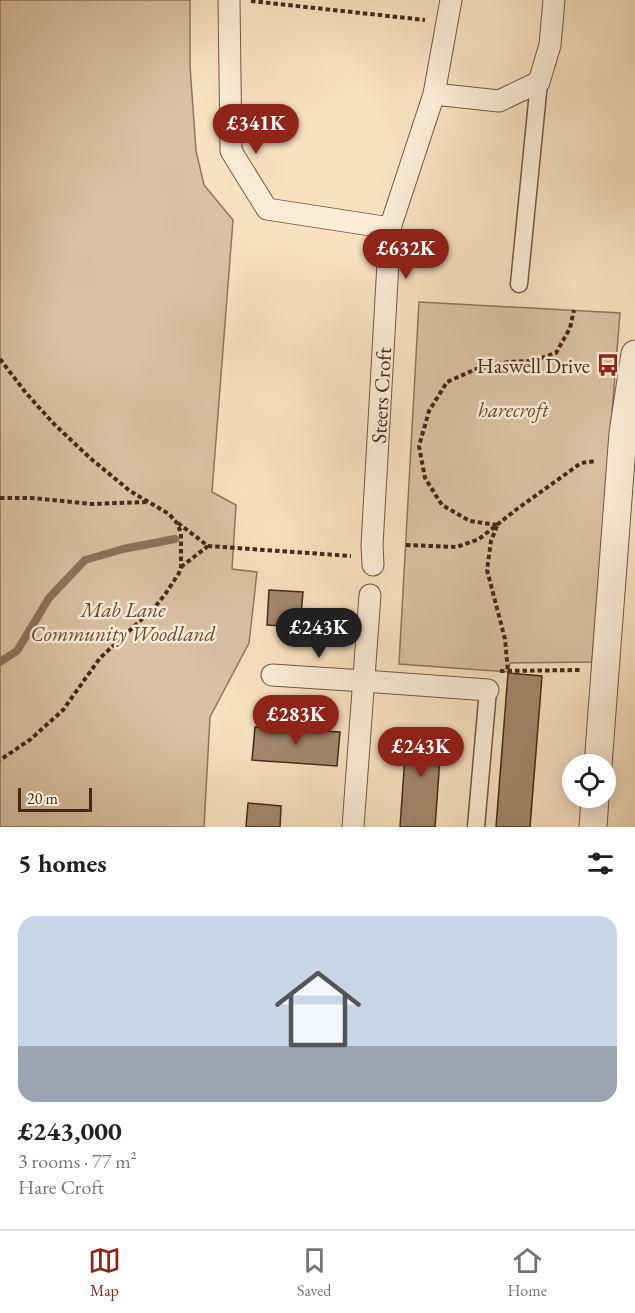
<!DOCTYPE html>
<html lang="en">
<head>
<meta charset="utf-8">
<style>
  :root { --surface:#fff; --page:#f2f2f2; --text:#202124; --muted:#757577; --line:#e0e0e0; --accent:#8f2418 }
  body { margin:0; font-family:"EB Garamond",serif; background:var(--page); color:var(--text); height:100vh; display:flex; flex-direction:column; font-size:22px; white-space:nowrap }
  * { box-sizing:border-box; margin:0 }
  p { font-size:20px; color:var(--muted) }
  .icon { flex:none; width:33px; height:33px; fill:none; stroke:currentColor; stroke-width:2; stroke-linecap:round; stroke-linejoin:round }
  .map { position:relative; height:827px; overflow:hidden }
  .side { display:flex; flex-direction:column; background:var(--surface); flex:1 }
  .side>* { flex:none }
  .controls { position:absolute; left:562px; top:754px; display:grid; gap:12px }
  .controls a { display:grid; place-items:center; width:54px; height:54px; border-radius:50%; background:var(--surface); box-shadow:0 3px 15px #0003; font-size:30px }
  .scale { position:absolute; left:18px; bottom:15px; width:74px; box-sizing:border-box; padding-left:6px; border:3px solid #482716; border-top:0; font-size:16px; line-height:21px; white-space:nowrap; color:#482716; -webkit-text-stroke:4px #faecd6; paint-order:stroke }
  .price { position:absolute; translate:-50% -51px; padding:0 14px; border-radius:21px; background:var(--accent); color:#fff; font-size:20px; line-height:39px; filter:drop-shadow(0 2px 3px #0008) }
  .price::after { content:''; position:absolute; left:50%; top:36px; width:18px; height:14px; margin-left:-9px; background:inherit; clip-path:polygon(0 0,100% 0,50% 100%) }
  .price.active { background:#222; color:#fff }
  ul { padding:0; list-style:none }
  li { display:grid; align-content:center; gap:12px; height:318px; padding:0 18px }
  li span { display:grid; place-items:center; height:186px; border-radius:18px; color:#555 }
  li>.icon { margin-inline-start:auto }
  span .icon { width:108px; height:108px; fill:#fffc; stroke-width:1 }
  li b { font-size:26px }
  h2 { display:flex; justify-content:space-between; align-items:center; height:72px; padding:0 18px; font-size:26px }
  .dock { display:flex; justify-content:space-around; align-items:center; height:84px; border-top:2px solid var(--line); background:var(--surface); font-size:16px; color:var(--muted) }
  .dock a { display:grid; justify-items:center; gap:3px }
  .dock .active { color:var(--accent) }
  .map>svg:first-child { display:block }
  .green { fill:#dac1a3; stroke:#91745c; stroke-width:1.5 }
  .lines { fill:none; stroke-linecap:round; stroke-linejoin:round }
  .stream { stroke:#8e7159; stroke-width:8 }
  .building { fill:#a4886e; stroke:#482716; stroke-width:1.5 }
  .pedestrian-casing { stroke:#745640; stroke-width:19 }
  .minor-casing { stroke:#745640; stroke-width:23 }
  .tertiary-casing { stroke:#745640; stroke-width:29 }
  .path { stroke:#482716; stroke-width:4; stroke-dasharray:4.5 3; stroke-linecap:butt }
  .pedestrian { stroke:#faecd6; stroke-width:16 }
  .minor { stroke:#faecd6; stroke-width:21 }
  .tertiary { stroke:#faecd6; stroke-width:27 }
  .labels { text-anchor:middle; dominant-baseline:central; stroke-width:5; stroke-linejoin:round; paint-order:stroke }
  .poi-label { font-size:21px; fill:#482716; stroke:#faecd6; text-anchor:end }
  .street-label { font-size:21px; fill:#482716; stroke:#faecd6 }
  .park-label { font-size:21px; font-style:italic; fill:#654632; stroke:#faecd6 }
</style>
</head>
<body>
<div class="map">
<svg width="635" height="827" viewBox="0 0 635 827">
  <rect width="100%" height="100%" fill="#f8e1c0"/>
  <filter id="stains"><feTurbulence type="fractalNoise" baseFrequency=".00333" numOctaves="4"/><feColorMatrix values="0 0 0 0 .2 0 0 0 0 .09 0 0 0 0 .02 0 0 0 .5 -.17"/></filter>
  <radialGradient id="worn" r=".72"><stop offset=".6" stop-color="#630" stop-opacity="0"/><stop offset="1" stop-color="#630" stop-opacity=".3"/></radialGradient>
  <!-- green -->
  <g class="green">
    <path d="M0,0H190V66L196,151L204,185L233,220L212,492L236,505L232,569L257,572L249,643L210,717L204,827H0Z"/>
    <path d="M419,302L620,313L592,662L510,663L508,672L399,664Z"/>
  </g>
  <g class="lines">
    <!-- stream -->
    <path class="stream" d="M0,662L17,651L49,598L85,560L123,549L175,539"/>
  </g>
  <!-- building -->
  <g class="building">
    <path d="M269,590L303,592L300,627L267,625Z"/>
    <path d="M508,673L542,676L530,827H496Z"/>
    <path d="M255,727L340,732L337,766L252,760Z"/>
    <path d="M407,728L442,731L435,827H400Z"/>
    <path d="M248,803L281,806L280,827H246Z"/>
  </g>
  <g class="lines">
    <!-- pedestrian casing -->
    <g class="pedestrian-casing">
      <g id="pedestrian">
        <path d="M519,284L539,82"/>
        <path d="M476,827L488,690"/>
      </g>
    </g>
    <!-- minor casing -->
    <g class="minor-casing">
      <g id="minor">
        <path d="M229,0L231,151L267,209L390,228"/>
        <path d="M434,94L499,101L539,82L550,45L554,0"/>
        <path id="s1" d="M373,565L372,545L390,228L434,94L451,0"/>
        <path d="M272,675L364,681L488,690"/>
        <path d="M353,827L370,595"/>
      </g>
    </g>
    <!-- tertiary casing -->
    <g class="tertiary-casing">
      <g id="tertiary">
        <path d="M598,765L623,433L635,354"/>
        <path d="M593,827L595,798"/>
      </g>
    </g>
    <!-- path -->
    <g class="path">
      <path d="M251,1L425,20"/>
      <path d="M0,359L26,393L54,424L90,458L130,491L169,514L177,523L181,533V567L179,573L166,593L155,607L100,658L63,710L31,739L0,760"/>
      <path d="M0,498H32L92,504L146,502"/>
      <path d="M178,523L208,546L351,556"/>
      <path d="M497,525L470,521L442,505L425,478L419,446L429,411L447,382L476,369L508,362L532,361L556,353L570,328L574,310"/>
      <path d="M497,526L491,541L487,570L505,639L508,672"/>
      <path d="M406,545L457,547L479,539L517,509L581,463L596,461"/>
      <path d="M181,567L208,546"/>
      <path d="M500,671L580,670"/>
    </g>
    <!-- pedestrian -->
    <use href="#pedestrian" class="pedestrian"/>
    <!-- minor -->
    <use href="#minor" class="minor"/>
    <!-- tertiary -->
    <use href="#tertiary" class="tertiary"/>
  </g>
  <!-- icons -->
  <defs>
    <g id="bus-bare" transform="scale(1.8)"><path d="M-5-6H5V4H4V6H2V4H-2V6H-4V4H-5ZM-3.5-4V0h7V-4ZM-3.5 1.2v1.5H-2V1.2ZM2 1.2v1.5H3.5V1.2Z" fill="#8f2418" stroke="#faecd6" stroke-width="2.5" paint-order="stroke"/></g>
  </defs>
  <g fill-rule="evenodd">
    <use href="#bus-bare" x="608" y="365"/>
  </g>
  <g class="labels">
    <!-- poi labels -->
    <g class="poi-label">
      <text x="590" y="365">Haswell Drive</text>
    </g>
    <!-- street labels -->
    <g class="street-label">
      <text stroke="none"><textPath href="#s1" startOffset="170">Steers Croft</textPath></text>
    </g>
    <!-- park labels -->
    <g class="park-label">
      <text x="513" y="409">harecroft</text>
      <text x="123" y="609">Mab Lane<tspan x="123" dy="24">Community Woodland</tspan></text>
    </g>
  </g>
  <rect width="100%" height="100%" filter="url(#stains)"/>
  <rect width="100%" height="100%" fill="url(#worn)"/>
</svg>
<div class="controls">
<a><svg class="icon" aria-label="locate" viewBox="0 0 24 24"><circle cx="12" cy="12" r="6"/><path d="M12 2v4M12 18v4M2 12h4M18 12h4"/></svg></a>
</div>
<div class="scale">20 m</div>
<b class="price" style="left:256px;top:155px">£341K</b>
<b class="price" style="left:406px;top:280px">£632K</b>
<b class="price active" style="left:319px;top:659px">£243K</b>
<b class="price" style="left:296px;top:746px">£283K</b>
<b class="price" style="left:421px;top:778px">£243K</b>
</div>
<section class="side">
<h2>5 homes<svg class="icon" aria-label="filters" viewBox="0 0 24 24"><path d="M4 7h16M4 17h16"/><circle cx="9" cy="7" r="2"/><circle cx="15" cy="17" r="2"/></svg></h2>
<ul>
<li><span style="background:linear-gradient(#c9d6e8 70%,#9aa5b1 0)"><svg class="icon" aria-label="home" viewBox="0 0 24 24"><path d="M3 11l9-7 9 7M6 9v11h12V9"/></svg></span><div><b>£243,000</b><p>3 rooms · 77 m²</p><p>Hare Croft</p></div></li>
</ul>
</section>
<nav class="dock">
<a class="active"><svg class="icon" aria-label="map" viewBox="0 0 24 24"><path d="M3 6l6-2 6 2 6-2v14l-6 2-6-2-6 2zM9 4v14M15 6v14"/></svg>Map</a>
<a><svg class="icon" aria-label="saved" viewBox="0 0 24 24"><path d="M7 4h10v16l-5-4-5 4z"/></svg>Saved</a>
<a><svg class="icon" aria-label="home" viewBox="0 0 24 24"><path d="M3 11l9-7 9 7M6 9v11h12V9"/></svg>Home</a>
</nav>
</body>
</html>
